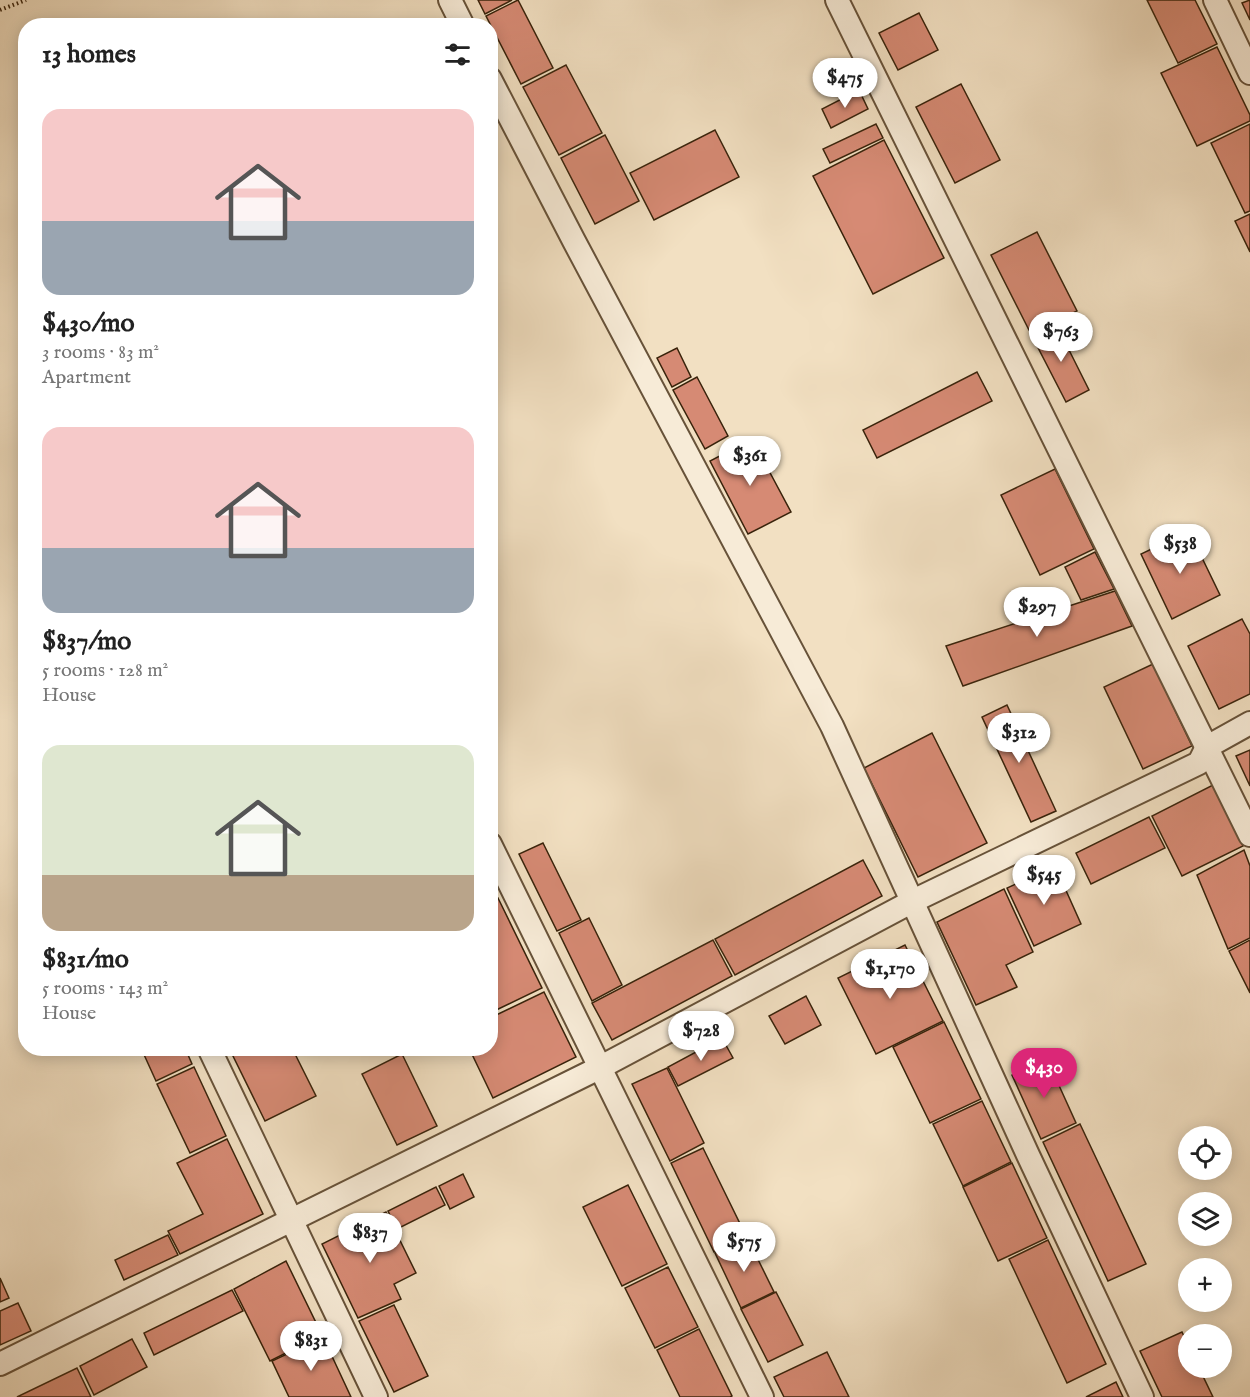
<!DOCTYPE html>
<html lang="en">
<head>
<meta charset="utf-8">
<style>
  :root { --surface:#fff; --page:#f6f6f6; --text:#222; --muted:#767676; --accent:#db2777 }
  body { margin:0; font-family:"IM FELL English",serif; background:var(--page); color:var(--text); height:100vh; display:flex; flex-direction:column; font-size:22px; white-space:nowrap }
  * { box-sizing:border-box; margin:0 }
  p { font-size:20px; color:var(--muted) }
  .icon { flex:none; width:33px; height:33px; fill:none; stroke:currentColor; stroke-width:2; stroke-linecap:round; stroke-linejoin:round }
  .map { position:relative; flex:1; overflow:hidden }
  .side { position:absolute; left:18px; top:18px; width:480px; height:1038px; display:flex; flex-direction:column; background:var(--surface); border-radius:24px; box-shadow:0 3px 15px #0003 }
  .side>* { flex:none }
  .controls { position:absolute; left:1178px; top:1126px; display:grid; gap:12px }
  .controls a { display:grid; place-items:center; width:54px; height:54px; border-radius:50%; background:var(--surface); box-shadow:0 3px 15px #0003; font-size:30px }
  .price { position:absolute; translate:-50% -51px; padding:0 14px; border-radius:21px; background:#fff; color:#222; font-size:20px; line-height:39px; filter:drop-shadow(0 2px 3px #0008) }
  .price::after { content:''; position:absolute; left:50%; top:36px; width:18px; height:14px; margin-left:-9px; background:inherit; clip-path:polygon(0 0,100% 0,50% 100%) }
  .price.on { background:var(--accent); color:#fff }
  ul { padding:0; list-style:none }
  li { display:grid; align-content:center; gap:12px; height:318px; padding:0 24px }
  li span { display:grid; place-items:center; height:186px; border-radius:18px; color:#555 }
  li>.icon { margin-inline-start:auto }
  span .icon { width:108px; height:108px; fill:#fffc; stroke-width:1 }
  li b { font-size:26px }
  h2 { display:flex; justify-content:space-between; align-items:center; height:72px; padding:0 24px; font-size:26px }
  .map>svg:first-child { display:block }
  .building { fill:#d68a74; stroke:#39230b; stroke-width:1.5 }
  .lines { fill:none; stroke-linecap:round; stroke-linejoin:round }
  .street-casing { stroke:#675239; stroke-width:26 }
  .path { stroke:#39230b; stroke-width:4; stroke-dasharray:1.5 3; stroke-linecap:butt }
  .street { stroke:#f7ebd7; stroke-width:22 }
</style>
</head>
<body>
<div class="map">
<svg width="1250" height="1397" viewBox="0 0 1250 1397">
  <rect width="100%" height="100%" fill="#f2e0c2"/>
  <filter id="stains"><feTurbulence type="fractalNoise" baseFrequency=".00333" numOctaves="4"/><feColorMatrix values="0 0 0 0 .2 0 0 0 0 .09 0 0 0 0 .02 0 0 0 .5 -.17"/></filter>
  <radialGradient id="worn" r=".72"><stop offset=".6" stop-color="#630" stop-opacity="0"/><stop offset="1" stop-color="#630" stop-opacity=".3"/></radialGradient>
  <!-- building -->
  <g class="building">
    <path d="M478,0H512L485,14Z"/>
    <path d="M518,0L553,68L521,84L486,16Z"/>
    <path d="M1147,0H1195L1217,44L1178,63Z"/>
    <path d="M1250,0V20L1242,3Z"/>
    <path d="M919,13L938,50L898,70L879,33Z"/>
    <path d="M1217,47L1250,115V121L1197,146L1161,73Z"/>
    <path d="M566,65L602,133L559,155L523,87Z"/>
    <path d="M961,84L1000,160L955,183L916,107Z"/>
    <path d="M859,90L868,109L831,128L822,109Z"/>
    <path d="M876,124L883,138L830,163L823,149Z"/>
    <path d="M1250,124V211L1245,213L1211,143Z"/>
    <path d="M715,130L739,177L654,220L630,173Z"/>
    <path d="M605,135L639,201L595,224L561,158Z"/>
    <path d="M884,140L944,258L873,294L813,176Z"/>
    <path d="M1250,214V252L1235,221Z"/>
    <path d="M1037,232L1077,311L1031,334L991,255Z"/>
    <path d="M1056,324L1089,390L1066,402L1032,336Z"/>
    <path d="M677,348L691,377L672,387L657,358Z"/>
    <path d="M977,372L992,401L877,458L863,430Z"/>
    <path d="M697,377L728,436L705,449L673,390Z"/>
    <path d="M752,439L791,512L748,534L710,461Z"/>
    <path d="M1055,469L1094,549L1040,575L1001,495Z"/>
    <path d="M1189,531L1220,595L1172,619L1141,554Z"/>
    <path d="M1095,552L1114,589L1081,600L1065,567Z"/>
    <path d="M1115,591L1132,626L963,686L946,646Z"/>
    <path d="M1242,619L1250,634V694L1219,709L1188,646Z"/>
    <path d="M1153,664L1192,746L1143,769L1104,687Z"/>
    <path d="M1007,705L1056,811L1031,822L982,717Z"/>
    <path d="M932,733L987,843L918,877L864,768Z"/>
    <path d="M1250,750V786L1236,756Z"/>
    <path d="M1213,785L1243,846L1182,876L1152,816Z"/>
    <path d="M1149,817L1165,848L1091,884L1076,853Z"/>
    <path d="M543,843L581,920L557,931L519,854Z"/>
    <path d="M1244,850L1250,866V938L1228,949L1197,875Z"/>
    <path d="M863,860L882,896L735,975L715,939Z"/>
    <path d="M1055,866L1081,924L1034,946L1007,888Z"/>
    <path d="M1004,889L1033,952L1006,965L1017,987L976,1005L937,922Z"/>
    <path d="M498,898L542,988L490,1013V902Z"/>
    <path d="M589,918L622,985L592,1001L559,933Z"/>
    <path d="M713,940L732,976L612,1040L592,1003Z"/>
    <path d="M1250,940V993L1229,951Z"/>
    <path d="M905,945L943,1021L876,1054L838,978Z"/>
    <path d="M544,992L576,1057L493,1098L469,1048H490V1018Z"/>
    <path d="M806,996L821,1025L785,1044L769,1016Z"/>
    <path d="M944,1022L981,1099L930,1123L893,1047Z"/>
    <path d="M722,1038L733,1058L678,1086L668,1067Z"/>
    <path d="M141,1048H185L192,1064L156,1081Z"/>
    <path d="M237,1048H292L316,1096L265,1121L231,1052Z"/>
    <path d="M402,1054L437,1126L397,1145L362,1074Z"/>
    <path d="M1047,1059L1076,1123L1041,1139L1012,1075Z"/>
    <path d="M194,1067L226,1136L190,1153L157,1084Z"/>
    <path d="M667,1068L704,1143L670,1161L632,1084Z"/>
    <path d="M982,1101L1011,1162L963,1186L933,1124Z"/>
    <path d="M1080,1124L1146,1264L1108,1281L1043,1142Z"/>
    <path d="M227,1139L263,1214L180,1254L168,1231L203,1214L177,1163Z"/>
    <path d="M703,1148L746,1236L714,1252L671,1163Z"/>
    <path d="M1012,1163L1047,1238L998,1261L963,1187Z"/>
    <path d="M463,1174L474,1197L450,1209L439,1186Z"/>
    <path d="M628,1185L667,1264L622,1286L583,1207Z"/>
    <path d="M436,1187L445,1205L397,1229L388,1211Z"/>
    <path d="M386,1212L416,1273L394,1284L401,1299L358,1318L322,1244Z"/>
    <path d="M168,1235L178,1255L124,1280L115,1260Z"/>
    <path d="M747,1237L774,1292L741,1308L715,1253Z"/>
    <path d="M1048,1240L1106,1364L1067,1383L1009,1259Z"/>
    <path d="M286,1261L322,1335L270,1361L234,1289Z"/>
    <path d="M668,1267L698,1327L655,1348L625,1288Z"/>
    <path d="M0,1278L9,1298L0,1302Z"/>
    <path d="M232,1290L243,1311L154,1355L144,1333Z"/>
    <path d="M776,1292L803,1345L768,1362L741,1309Z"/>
    <path d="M18,1303L31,1331L0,1345V1311Z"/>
    <path d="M394,1305L428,1376L394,1392L359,1321Z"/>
    <path d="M699,1329L732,1396L730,1397H680L657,1350Z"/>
    <path d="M1182,1332L1188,1345V1368H1199L1213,1397H1162L1140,1351Z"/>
    <path d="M323,1337L351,1397H289L272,1361Z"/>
    <path d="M132,1339L147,1367L94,1395L80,1366Z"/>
    <path d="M827,1352L849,1397H784L774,1377Z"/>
    <path d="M77,1368L91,1397H17Z"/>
    <path d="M1116,1382L1123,1397H1086Z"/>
  </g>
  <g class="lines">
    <!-- street casing -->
    <g class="street-casing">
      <g id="street">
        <path d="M450,0L463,26"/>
        <path d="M837,0L1250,835"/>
        <path d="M1215,0L1250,73"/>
        <path d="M490,79L574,241L832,726L1028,1155L1142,1397"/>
        <path d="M490,844L762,1397"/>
        <path d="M209,1048L376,1397"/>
        <path d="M0,1364L599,1068L913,901L1199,763L1207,747L1250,723"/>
      </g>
    </g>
    <!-- path -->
    <path class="path" d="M0,10L26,0"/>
    <!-- street -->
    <use href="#street" class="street"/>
  </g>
  <rect width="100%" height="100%" filter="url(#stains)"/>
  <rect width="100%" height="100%" fill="url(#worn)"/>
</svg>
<div class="controls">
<a><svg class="icon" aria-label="locate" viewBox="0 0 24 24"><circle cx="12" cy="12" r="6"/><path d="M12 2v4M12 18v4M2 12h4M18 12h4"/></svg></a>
<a><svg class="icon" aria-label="layers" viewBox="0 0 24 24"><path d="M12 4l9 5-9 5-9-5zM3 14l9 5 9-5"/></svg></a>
<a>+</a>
<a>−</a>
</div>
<b class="price" style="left:845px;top:109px">$475</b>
<b class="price" style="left:1061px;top:363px">$763</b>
<b class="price" style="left:750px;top:487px">$361</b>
<b class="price" style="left:1180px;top:575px">$538</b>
<b class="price" style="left:1037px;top:638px">$297</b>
<b class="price" style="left:1019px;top:764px">$312</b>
<b class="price" style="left:1044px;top:906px">$545</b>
<b class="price" style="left:890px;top:1000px">$1,170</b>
<b class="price" style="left:701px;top:1062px">$728</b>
<b class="price on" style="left:1044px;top:1099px">$430</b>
<b class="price" style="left:370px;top:1264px">$837</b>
<b class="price" style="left:744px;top:1273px">$575</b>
<b class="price" style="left:311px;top:1372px">$831</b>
<section class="side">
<h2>13 homes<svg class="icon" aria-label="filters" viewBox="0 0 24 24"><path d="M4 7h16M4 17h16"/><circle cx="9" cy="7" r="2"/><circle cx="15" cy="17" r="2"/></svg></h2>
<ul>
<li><span style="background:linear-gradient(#f6c9c9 60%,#9aa5b1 0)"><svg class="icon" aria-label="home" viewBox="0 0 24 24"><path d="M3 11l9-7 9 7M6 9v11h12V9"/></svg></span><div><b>$430/mo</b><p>3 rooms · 83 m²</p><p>Apartment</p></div></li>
<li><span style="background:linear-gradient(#f6c9c9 65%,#9aa5b1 0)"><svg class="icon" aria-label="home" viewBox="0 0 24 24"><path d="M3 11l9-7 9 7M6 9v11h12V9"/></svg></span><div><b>$837/mo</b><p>5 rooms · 128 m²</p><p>House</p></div></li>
<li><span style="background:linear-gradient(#dfe7d0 70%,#b9a48a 0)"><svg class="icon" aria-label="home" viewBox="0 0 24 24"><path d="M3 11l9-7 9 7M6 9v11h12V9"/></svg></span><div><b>$831/mo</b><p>5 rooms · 143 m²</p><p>House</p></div></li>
</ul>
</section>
</div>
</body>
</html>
